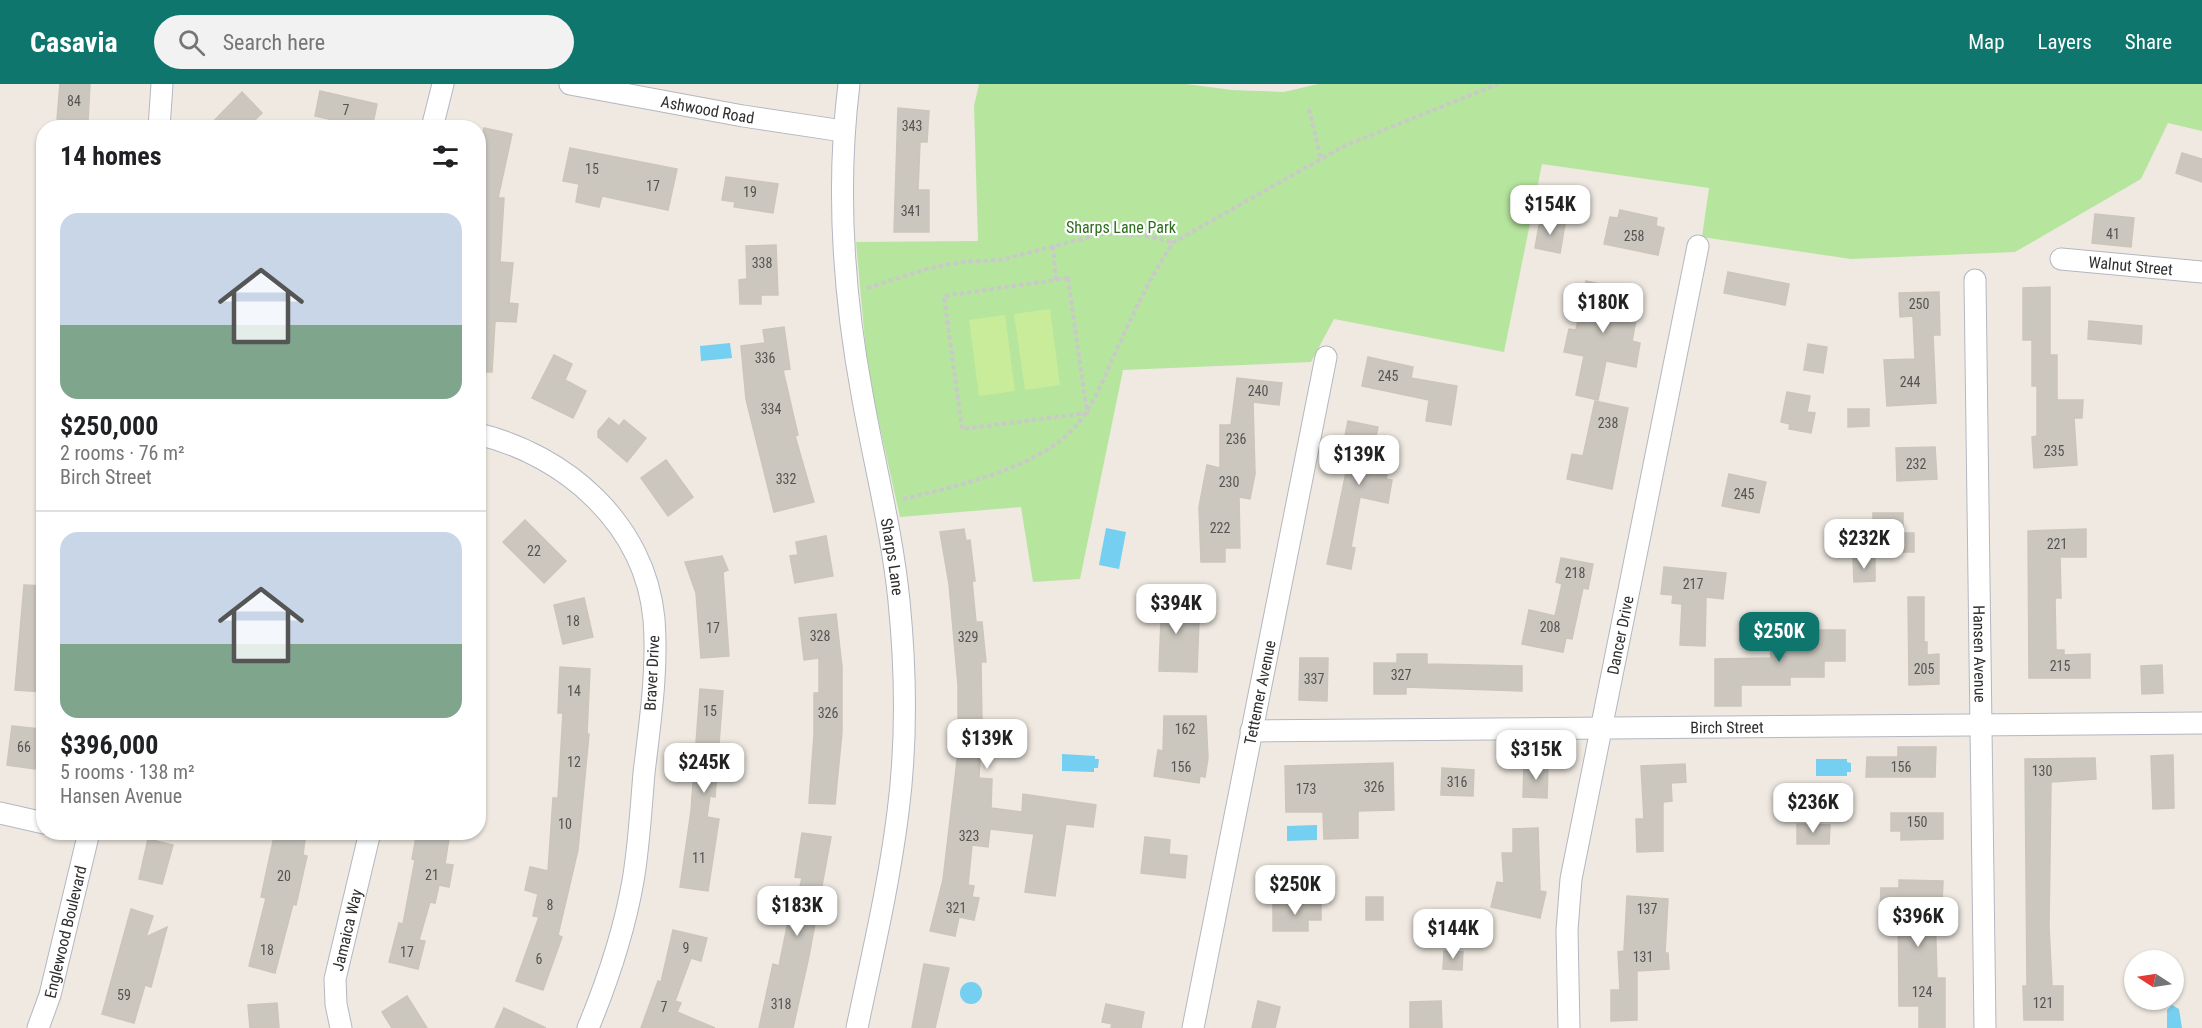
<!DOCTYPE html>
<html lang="en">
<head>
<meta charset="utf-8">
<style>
  :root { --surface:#fff; --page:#f2f2f2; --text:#202124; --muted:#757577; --line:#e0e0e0; --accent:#0f766e }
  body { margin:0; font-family:"Roboto Condensed",sans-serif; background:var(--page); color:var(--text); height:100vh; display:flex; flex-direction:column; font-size:22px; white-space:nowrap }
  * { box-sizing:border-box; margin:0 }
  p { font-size:20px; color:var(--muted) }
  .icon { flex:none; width:33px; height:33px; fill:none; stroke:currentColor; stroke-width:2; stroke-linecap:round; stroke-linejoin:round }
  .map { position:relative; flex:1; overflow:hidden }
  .side { position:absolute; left:36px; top:36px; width:450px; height:720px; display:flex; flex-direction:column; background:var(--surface); border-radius:24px; box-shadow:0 2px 4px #0004 }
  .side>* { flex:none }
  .needle { width:39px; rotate:282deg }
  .tools { position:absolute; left:2124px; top:866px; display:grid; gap:12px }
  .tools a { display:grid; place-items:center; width:60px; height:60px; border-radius:50%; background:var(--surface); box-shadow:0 2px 4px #0004; font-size:30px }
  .price { position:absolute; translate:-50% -51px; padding:0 14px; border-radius:12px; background:#fff; color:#222; font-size:20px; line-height:39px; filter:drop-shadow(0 2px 3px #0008) }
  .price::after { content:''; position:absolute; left:50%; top:36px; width:18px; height:14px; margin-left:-9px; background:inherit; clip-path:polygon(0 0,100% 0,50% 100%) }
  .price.selected { background:var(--accent); color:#fff }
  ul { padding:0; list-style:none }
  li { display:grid; align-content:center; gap:12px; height:318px; padding:0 24px }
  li+li { border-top:2px solid var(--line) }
  li span { display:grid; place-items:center; height:186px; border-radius:18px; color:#555 }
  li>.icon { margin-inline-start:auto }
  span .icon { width:108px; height:108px; fill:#fffc; stroke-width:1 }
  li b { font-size:26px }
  h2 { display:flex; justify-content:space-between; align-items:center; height:72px; padding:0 24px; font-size:26px }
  header { display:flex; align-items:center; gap:36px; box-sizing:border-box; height:84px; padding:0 30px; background:var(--accent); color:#fff }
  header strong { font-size:28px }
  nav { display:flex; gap:33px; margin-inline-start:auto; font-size:21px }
  .search { width:420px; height:54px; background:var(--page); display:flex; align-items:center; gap:15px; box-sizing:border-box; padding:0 21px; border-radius:33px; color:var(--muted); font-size:22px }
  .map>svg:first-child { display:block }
  .green { fill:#b6e59e }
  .pitch { fill:#c9ec9a }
  .water { fill:#75cff0 }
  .building { fill:#cbc7bf; stroke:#cbc5ba; stroke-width:1.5 }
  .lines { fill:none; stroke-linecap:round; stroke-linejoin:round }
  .minor-casing { stroke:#b4b7c1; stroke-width:23 }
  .path { stroke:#c9c9c9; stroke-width:4; stroke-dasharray:4.5 3; stroke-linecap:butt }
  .minor { stroke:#fff; stroke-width:21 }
  .labels { text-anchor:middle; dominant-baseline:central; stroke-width:4.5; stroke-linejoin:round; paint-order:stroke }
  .number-label { font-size:14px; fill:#555452 }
  .street-label { font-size:16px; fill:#2e2e2e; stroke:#fff }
  .park-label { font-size:16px; fill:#2c6e1b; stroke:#fff }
</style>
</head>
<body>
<header>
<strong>Casavia</strong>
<div class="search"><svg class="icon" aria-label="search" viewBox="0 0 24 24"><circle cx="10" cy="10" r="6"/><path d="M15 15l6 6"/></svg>Search here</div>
<nav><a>Map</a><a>Layers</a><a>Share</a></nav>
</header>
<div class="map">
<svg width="2202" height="944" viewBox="0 0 2202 944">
  <rect width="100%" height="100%" fill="#efe9e1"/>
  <!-- green -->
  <path class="green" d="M979,0H1186L1232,6L1284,8L1318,0H2202V47L2168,39L2141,95L2015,168L1851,175L1702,153L1709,104L1542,80L1504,268L1334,235L1311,278L1123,286L1080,495L1033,498L1021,423L900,433L868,290L856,158L978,157L974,22Z"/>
  <!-- pitch -->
  <g class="pitch">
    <path d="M1050,225L1060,301L1025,306L1014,230Z"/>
    <path d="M1005,231L1015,307L979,312L969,236Z"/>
  </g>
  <!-- water -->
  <g class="water">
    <path d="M730,259L732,274L701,277L700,262Z"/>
    <path d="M1106,444L1126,448L1119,485L1099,481Z"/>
    <path d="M1062,670L1095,672V675H1099L1098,684H1094V688L1062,687Z"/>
    <path d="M1816,675H1847V678L1851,679V688H1847V692H1816Z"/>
    <path d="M1317,741V756L1287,757V742Z"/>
    <circle cx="971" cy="909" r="11"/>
    <path d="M2172,921L2179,925L2182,944H2167V926Z"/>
  </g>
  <!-- building -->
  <g class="building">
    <path d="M60,0H90L88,37L57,35Z"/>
    <path d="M320,7L377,20L372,44H331L333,36L315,32Z"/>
    <path d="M242,8L262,29L247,44H207Z"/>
    <path d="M898,24L929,27L927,58H920L918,106H929V148H894Z"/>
    <path d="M484,44L512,50L498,114H504L500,178L513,179L509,219L518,220L516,238L495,237L492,288H478V70Z"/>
    <path d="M570,64L677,85L668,126L602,112L599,123L576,118L579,100L563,97Z"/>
    <path d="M2182,69L2202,75V98L2176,89Z"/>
    <path d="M726,93L778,100L773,129L734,123L735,118L722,116Z"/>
    <path d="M1620,126L1657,134L1656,142L1664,144L1658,171L1604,160L1610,133L1618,134Z"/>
    <path d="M2095,130L2134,134L2131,163L2092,159Z"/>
    <path d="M1540,136L1565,140L1560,169L1535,164Z"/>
    <path d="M776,161L778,211H761V220H740L739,196L747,195L746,162Z"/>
    <path d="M1728,188L1789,200L1785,221L1724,209Z"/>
    <path d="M1586,197L1634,207L1632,218L1639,220L1632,257L1640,259L1636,283L1606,277L1598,316L1576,311L1584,272L1564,268L1569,245L1576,246Z"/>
    <path d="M2050,203V271H2057V316H2083L2082,334H2074L2077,381L2034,384L2032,353L2037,352V302H2032V256H2023V204Z"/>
    <path d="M1939,208L1940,251H1933L1936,319L1887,322L1884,276L1915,275L1913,232L1900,233L1899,209Z"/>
    <path d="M2089,237L2142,242L2141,260L2088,255Z"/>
    <path d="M784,243L790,285L783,286L798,351L795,352L814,418L774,428L746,315L741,262L765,259L763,246Z"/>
    <path d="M1808,260L1827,263L1823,289L1804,286Z"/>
    <path d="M554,271L572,280L565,296L586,307L573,334L532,314Z"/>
    <path d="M1368,273L1413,283L1411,294L1457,302L1451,341L1426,337L1429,316L1362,302Z"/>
    <path d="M1237,294L1282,299L1279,321L1253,318L1255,390L1250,415L1239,413L1240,464H1225V478H1201L1199,423L1207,381L1220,384V341H1231Z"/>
    <path d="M1787,308L1810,312L1807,328L1815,329L1811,349L1789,345L1790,340L1781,338Z"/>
    <path d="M1595,317L1628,324L1612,405L1567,395L1572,370L1583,372Z"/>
    <path d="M1848,325H1869V342L1848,343Z"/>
    <path d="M609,334L619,342L624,336L646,354L627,378L598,353V347Z"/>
    <path d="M1348,337L1378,343L1375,356L1394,360L1386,395L1392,396L1388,419L1360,413L1351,463L1355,464L1351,485L1327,480L1349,374L1341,372Z"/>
    <path d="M1935,363L1937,395L1897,397L1896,364Z"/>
    <path d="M666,376L693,413L668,432L641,394Z"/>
    <path d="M1729,390L1766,398L1759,429L1722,422Z"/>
    <path d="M1873,429H1903V449H1914V468H1873Z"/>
    <path d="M525,436L566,477L544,499L503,458Z"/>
    <path d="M964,445L966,457L970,456L975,497H972L976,538H982L986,578H981L982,641L979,694L992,695L991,724L1022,728L1023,710L1096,721L1093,743L1066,740L1055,812L1025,808L1034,750L990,745L988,763L972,761L968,801L974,802L972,813L979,814L974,836L959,833L955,852L930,847L943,796L958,668V601L949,500L940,448Z"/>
    <path d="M2086,445V473H2060L2061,514H2055L2056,566H2064V571L2090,570V594H2029L2028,447Z"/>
    <path d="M826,452L833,492L795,499L790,472L798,471L796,458Z"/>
    <path d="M722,472L728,486L723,488L729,572L701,574L696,509L685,478Z"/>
    <path d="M1561,474L1593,480L1588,505L1583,504L1572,555L1566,554L1563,568L1522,560L1529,526L1555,532L1562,500L1556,498Z"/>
    <path d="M1853,474H1875V497L1854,498Z"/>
    <path d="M1664,483L1726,489L1723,515L1706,513L1705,562L1680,561L1682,520L1672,519L1673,511L1661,510Z"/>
    <path d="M24,501L44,502V608L15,606Z"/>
    <path d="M1908,513H1924V558H1927V571L1939,570V600L1909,601Z"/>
    <path d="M584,514L593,553L563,560L554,521Z"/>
    <path d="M1149,515L1193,517L1192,536H1199L1197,588L1159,587L1161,536L1148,535Z"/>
    <path d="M836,530L842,583V648L835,720L809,719L814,651V609H819V574L804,576L799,534Z"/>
    <path d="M1806,546H1845V577H1824V593H1790V601H1741V622H1715V575L1771,574L1770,549H1806Z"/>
    <path d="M1397,570H1427V580L1522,582V607L1406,603V610H1374V579H1397Z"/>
    <path d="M1300,574H1328L1327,617L1299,616Z"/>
    <path d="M2162,581L2163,609L2142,610L2141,582Z"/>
    <path d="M560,583L590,585L587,650H589L578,766L558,851L562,853L543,906L516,897L539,833L533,832L538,810L525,806L530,783L548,787L553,714H558L563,629H558Z"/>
    <path d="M700,605L723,607L715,713L710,712L707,733L719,735L708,807L680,803L691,727Z"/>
    <path d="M1164,632H1206L1208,674L1205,693L1200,692L1199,699L1154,692L1158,666L1163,667Z"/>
    <path d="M12,642L40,645L35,685L7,681Z"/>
    <path d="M1898,663H1936L1935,693H1866L1867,673H1898Z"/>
    <path d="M2173,671L2174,724L2153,725L2151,672Z"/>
    <path d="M2095,674L2096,695L2051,698L2049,843L2052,902H2063V936H2024L2023,902H2027L2025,675Z"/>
    <path d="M1393,679L1394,726L1358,727V754L1324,755L1323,728H1286L1285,682Z"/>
    <path d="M1524,680H1548L1547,714L1523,713Z"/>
    <path d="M1685,680L1686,698L1671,699L1672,717L1663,718V767L1637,768L1636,735H1644L1641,682Z"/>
    <path d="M1442,684L1474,686L1473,712L1441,711Z"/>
    <path d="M1891,729H1943V755L1901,756V747H1891Z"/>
    <path d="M1797,740L1830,741L1829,760H1797Z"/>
    <path d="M1538,744L1540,807L1546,808L1540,834L1491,823L1497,798L1504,799L1502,769H1513V745Z"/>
    <path d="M275,748H306L303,771L307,772L296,821L293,820L275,889L249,882L266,814L261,813Z"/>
    <path d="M417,748H450L445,780L453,781L449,803L439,801L435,819L430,818L419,856L425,857L418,885L389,878L399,839L403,840L415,776L412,775Z"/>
    <path d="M802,749L831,753L809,872L793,944H759L773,880L779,882L790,828L794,829L802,794L795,793Z"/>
    <path d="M1145,753L1170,756L1169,770L1187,772L1185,794L1141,789Z"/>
    <path d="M148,755L173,761L162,800L139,795Z"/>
    <path d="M1899,796L1943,797L1942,818H1936L1935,825L1937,894H1945V944H1919V922H1899L1898,824H1880L1881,804H1899Z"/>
    <path d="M1627,812L1668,815L1665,869H1668L1669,885L1637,887V936L1611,937V906H1620L1618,868L1624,867Z"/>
    <rect x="1366" y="813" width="17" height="23"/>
    <path d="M1321,819V836H1308V847H1273V820Z"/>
    <path d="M131,825L153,832L146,853L167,843L151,903L145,901L134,939L102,930Z"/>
    <path d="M673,846L707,854L701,877L691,874L675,917L681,919L677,928L715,944H641L658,897L661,898Z"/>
    <path d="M1444,867L1463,868L1462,886L1443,885Z"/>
    <path d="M924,880L949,884L935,944H912Z"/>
    <path d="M407,912L427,944H392L382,928Z"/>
    <path d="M1258,917L1280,923L1275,944H1252Z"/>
    <path d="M1441,917L1442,944H1410V918Z"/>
    <path d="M277,919L279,944H250L248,921Z"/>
    <path d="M1106,920L1144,928L1141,944H1111L1112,940L1102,938Z"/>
    <path d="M504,924L546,944H495Z"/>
  </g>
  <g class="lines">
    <!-- minor casing -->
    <g class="minor-casing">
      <g id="minor">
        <path id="s1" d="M570,0L743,32L843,47"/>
        <path id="s2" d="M849,0C836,104 843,207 862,310C874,379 892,447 899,517C906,587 907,658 898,728C889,801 872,872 857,944"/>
        <path d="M159,44L162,0"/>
        <path d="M432,44L443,0"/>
        <path id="s3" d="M2061,175L2202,188"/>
        <path id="s4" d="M1975,196L1985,944"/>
        <path d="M478,350C566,371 645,440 654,535C658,586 650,638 644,689C641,724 639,762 633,797C624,848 608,896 588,944"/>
        <path id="s5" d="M1251,647L2202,639"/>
        <path d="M0,729L44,739"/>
        <path id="s6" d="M38,944L50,911L89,748"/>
        <path id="s7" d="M341,944L336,920L335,895L370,748"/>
        <path id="s8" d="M1193,944L1326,273"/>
        <path id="s9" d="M1569,944L1567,846L1571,795L1698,162"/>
      </g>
    </g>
    <!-- path -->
    <g class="path">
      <path d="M1309,25L1321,75"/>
      <path d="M1053,162L1056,196"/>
      <path d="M1068,194L1087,329L962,345L944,212Z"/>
      <path d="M867,204L927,185L960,178L1001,176L1101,150L1141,151L1174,158"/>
      <path d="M903,415C953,403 1020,388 1061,356C1090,334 1103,295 1118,263C1135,226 1151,191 1174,158L1344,62L1498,0"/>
    </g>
    <!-- minor -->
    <use href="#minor" class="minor"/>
  </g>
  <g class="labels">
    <!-- number labels -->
    <g class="number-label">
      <text x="74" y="17">84</text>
      <text x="346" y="26">7</text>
      <text x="912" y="42">343</text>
      <text x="592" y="85">15</text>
      <text x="653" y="102">17</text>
      <text x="750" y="108">19</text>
      <text x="911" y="127">341</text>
      <text x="2113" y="150">41</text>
      <text x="1634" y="152">258</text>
      <text x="762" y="179">338</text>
      <text x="1919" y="220">250</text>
      <text x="765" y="274">336</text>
      <text x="1388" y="292">245</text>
      <text x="1910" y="298">244</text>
      <text x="1258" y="307">240</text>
      <text x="771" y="325">334</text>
      <text x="1608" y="339">238</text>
      <text x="1236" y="355">236</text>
      <text x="2054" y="367">235</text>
      <text x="1916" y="380">232</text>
      <text x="786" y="395">332</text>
      <text x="1229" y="398">230</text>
      <text x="1744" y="410">245</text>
      <text x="1220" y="444">222</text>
      <text x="2057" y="460">221</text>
      <text x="534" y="467">22</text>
      <text x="1575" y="489">218</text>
      <text x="1693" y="500">217</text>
      <text x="573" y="537">18</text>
      <text x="1550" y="543">208</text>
      <text x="713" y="544">17</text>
      <text x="820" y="552">328</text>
      <text x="968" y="553">329</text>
      <text x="2060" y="582">215</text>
      <text x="1924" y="585">205</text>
      <text x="1401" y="591">327</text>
      <text x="1314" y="595">337</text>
      <text x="574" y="607">14</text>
      <text x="710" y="627">15</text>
      <text x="828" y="629">326</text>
      <text x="1185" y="645">162</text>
      <text x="24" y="663">66</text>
      <text x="574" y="678">12</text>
      <text x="1181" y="683">156</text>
      <text x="1901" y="683">156</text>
      <text x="2042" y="687">130</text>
      <text x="1457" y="698">316</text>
      <text x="1374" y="703">326</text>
      <text x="1306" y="705">173</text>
      <text x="1917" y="738">150</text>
      <text x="565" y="740">10</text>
      <text x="969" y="752">323</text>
      <text x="699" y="774">11</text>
      <text x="432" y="791">21</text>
      <text x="284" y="792">20</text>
      <text x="550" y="821">8</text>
      <text x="956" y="824">321</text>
      <text x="1647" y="825">137</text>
      <text x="686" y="864">9</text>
      <text x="267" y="866">18</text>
      <text x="407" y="868">17</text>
      <text x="1643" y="873">131</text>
      <text x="539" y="875">6</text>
      <text x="1922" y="908">124</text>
      <text x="124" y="911">59</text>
      <text x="2043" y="919">121</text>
      <text x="781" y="920">318</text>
      <text x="664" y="923">7</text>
    </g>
    <!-- street labels -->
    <g class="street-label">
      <text stroke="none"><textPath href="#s1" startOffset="140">Ashwood Road</textPath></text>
      <text stroke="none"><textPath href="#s3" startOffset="70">Walnut Street</textPath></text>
      <text stroke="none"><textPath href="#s2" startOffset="477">Sharps Lane</textPath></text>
      <text stroke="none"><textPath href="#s9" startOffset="398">Dancer Drive</textPath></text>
      <text stroke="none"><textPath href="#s4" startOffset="374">Hansen Avenue</textPath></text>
      <text transform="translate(652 589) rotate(-87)">Braver Drive</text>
      <text stroke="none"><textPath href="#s8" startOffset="342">Tettemer Avenue</textPath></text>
      <text stroke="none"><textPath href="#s5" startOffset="476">Birch Street</textPath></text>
      <text stroke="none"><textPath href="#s7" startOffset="100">Jamaica Way</textPath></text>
      <text stroke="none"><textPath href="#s6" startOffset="100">Englewood Boulevard</textPath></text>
    </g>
    <!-- park labels -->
    <g class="park-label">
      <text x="1121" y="143">Sharps Lane Park</text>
    </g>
  </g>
</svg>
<div class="tools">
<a><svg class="needle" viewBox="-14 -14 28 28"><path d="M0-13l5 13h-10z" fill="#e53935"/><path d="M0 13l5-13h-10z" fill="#757577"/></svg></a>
</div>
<b class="price" style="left:1550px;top:152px">$154K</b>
<b class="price" style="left:1603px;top:250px">$180K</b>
<b class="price" style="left:1359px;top:402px">$139K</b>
<b class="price" style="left:1864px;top:486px">$232K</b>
<b class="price" style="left:1176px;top:551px">$394K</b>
<b class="price selected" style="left:1779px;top:579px">$250K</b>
<b class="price" style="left:987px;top:686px">$139K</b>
<b class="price" style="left:1536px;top:697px">$315K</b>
<b class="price" style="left:704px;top:710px">$245K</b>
<b class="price" style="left:1813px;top:750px">$236K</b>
<b class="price" style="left:1295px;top:832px">$250K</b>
<b class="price" style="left:797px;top:853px">$183K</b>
<b class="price" style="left:1918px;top:864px">$396K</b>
<b class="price" style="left:1453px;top:876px">$144K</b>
<section class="side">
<h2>14 homes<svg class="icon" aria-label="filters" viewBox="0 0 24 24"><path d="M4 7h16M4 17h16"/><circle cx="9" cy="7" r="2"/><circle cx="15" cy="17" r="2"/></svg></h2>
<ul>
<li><span style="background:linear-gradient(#c9d6e8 60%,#7fa58c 0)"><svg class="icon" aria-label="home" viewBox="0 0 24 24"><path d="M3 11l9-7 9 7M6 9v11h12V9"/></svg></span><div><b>$250,000</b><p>2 rooms · 76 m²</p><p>Birch Street</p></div></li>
<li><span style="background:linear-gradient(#c9d6e8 60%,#7fa58c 0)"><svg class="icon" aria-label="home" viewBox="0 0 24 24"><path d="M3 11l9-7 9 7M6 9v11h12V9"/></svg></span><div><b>$396,000</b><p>5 rooms · 138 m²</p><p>Hansen Avenue</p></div></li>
</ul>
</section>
</div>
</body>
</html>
